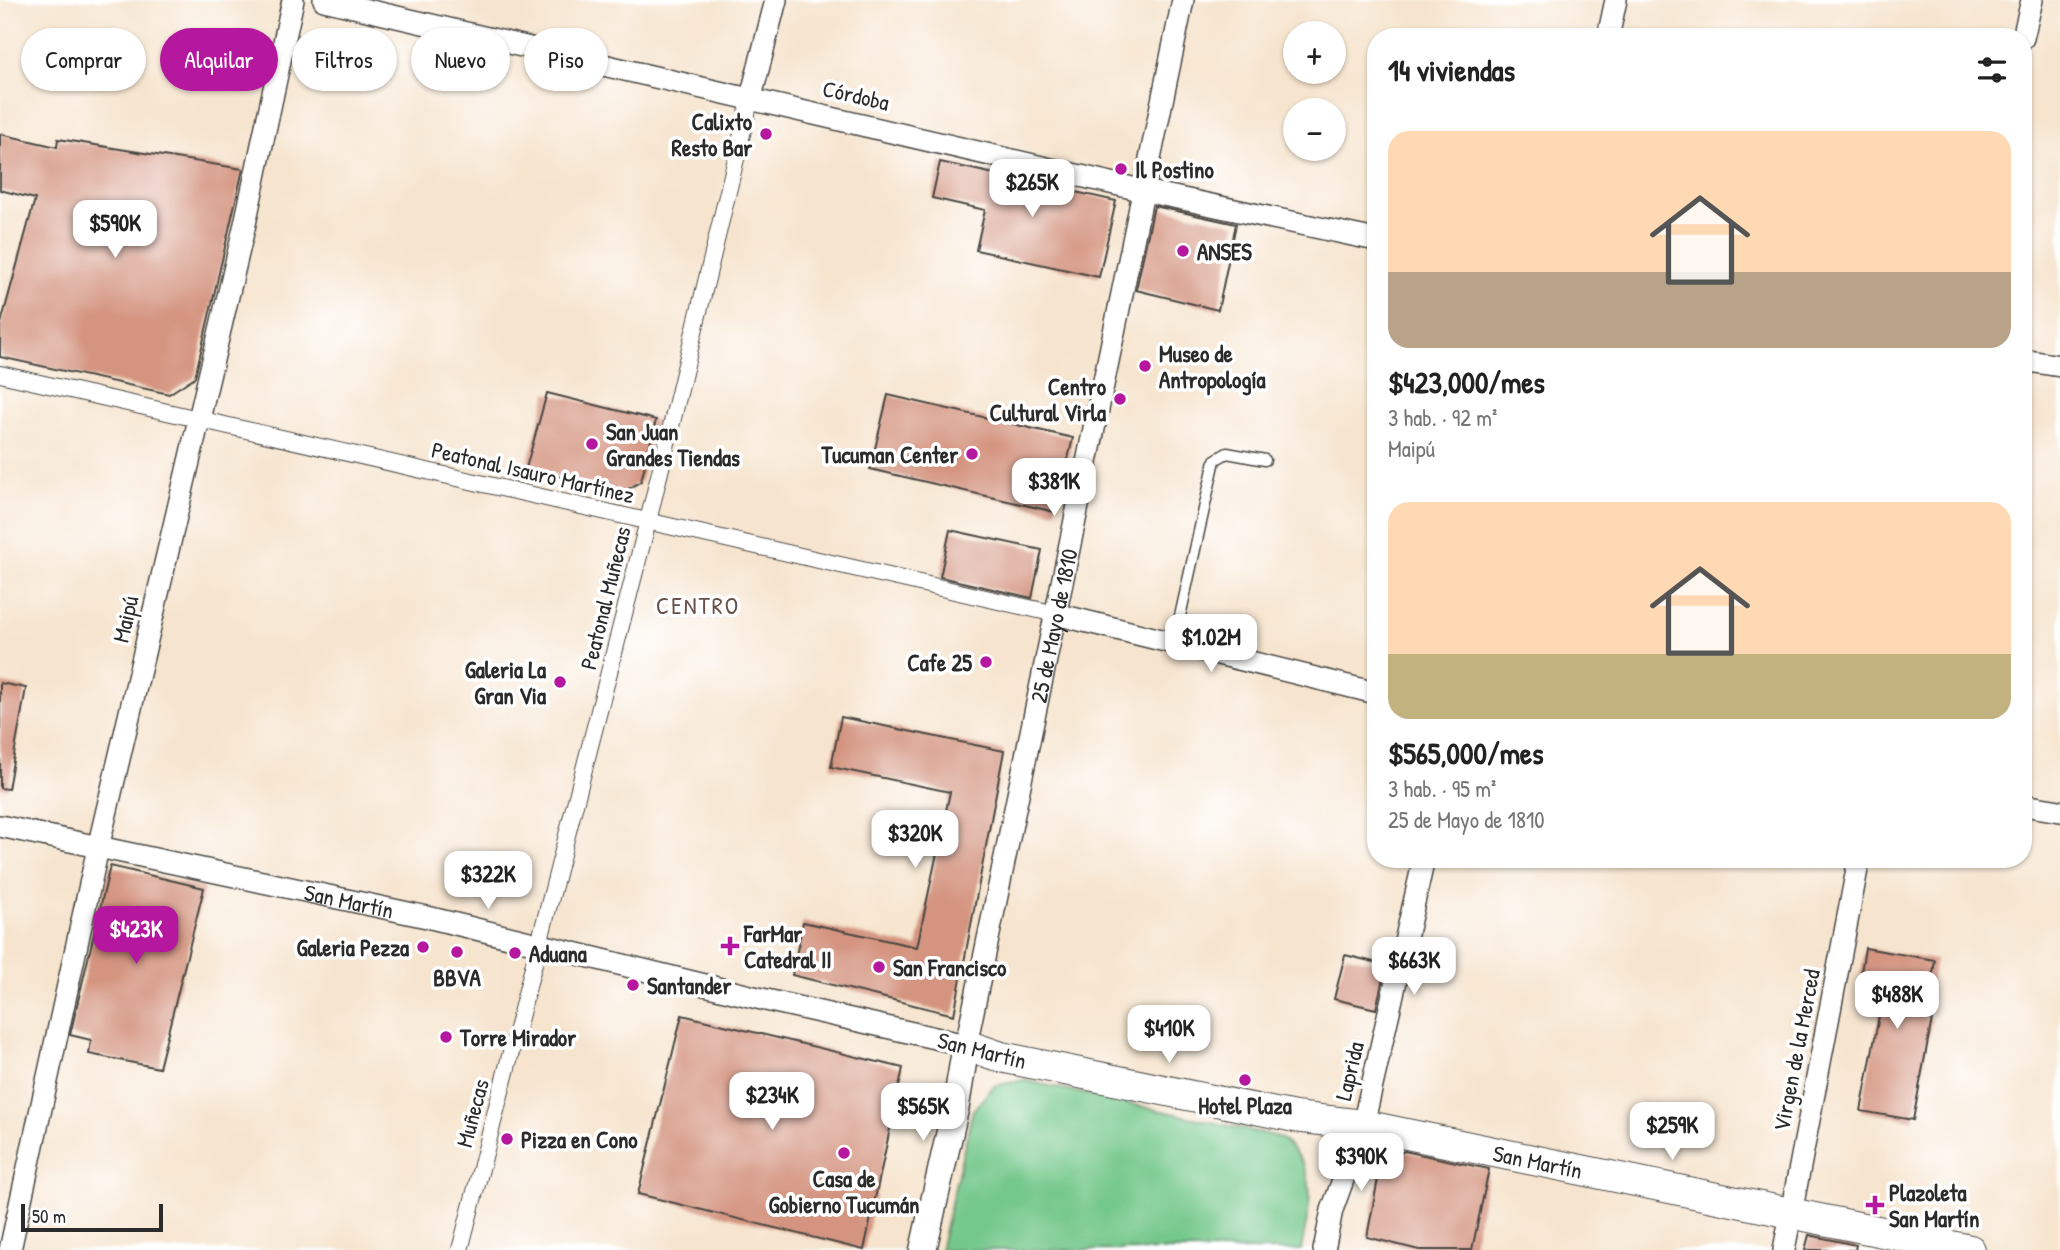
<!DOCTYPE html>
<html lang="es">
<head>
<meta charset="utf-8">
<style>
  :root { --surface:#fff; --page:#f2f2f2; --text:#222; --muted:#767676; --accent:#b5179e }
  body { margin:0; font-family:"Patrick Hand",sans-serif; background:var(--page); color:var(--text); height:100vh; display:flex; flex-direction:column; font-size:26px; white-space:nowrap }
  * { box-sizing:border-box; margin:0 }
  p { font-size:23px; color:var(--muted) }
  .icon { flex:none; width:38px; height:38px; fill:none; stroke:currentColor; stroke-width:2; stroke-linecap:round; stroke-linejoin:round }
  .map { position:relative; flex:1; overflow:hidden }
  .details { position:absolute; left:1367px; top:28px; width:665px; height:840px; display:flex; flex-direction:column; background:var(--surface); border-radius:28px; box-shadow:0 2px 5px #0004 }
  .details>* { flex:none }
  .top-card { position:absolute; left:21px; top:28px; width:665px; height:63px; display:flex; gap:14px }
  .controls { position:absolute; left:1283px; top:21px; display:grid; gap:14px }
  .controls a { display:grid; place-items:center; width:63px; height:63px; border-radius:50%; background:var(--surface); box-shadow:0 2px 5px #0004; font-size:35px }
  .scale { position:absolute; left:21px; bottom:18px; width:142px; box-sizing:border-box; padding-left:7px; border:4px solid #2b2b2b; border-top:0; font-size:19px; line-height:24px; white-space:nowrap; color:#2b2b2b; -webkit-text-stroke:5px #fff; paint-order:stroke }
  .price { position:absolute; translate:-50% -60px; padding:0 16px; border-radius:14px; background:#fff; color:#222; font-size:23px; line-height:46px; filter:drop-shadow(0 2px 4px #0008) }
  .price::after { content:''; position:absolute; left:50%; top:42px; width:21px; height:16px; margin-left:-10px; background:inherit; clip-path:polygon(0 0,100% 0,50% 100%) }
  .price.selected { background:var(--accent); color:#fff }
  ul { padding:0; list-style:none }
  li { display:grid; align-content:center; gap:14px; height:371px; padding:0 21px }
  li span { display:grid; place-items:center; height:217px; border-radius:21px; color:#555 }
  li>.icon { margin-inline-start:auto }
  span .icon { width:126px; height:126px; fill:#fffc; stroke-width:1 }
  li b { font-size:30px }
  h2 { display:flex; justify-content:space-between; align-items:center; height:84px; padding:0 21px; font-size:30px }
  .chip { padding:0 24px; border-radius:32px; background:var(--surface); box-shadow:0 2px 5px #0004; font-size:24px; line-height:63px }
  .chip.selected { background:var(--accent); color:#fff }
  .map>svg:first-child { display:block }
  .green { fill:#75c88b; stroke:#507a5b; stroke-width:2 }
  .building { fill:#d49480 }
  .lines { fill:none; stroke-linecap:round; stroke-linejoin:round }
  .service-casing { stroke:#494743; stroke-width:13 }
  .pedestrian-casing { stroke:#494743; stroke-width:18 }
  .minor-casing { stroke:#494743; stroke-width:24 }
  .tertiary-casing { stroke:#494743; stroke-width:29 }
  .secondary-casing { stroke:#494743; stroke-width:32 }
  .service { stroke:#fff; stroke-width:10 }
  .pedestrian { stroke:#fff; stroke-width:16 }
  .minor { stroke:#fff; stroke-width:21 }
  .tertiary { stroke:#fff; stroke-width:26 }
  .secondary { stroke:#fff; stroke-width:30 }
  .poi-dot { fill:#b5179e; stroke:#fff; stroke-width:2.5 }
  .labels { text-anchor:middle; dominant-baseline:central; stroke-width:7; stroke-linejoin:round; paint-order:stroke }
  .street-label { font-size:23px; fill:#2b2b2b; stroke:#fff }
  .poi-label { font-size:23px; font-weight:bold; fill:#2b2b2b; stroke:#fff; text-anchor:start }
  .neighbourhood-label { font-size:24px; letter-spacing:2px; fill:#665049; stroke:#fff }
</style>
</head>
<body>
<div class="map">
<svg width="2060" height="1250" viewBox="0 0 2060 1250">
  <rect width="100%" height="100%" fill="#fff"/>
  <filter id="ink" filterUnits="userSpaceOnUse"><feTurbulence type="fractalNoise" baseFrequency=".0143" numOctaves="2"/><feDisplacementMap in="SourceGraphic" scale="14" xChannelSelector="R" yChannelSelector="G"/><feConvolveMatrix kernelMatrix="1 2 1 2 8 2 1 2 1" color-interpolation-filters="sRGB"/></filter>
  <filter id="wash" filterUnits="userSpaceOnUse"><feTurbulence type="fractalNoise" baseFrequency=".00686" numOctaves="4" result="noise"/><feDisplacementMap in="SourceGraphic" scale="28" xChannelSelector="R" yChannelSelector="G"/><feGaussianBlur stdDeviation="1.57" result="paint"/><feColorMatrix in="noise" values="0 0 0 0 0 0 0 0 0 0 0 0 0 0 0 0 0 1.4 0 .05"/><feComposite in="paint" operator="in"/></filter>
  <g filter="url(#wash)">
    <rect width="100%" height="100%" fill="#f6e4ce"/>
    <!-- green -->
    <path class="green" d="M1023,1080L1279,1137C1322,1171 1310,1202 1301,1250H940L973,1110L994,1086Z"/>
    <g id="blocks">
      <!-- building -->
      <g class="building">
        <path d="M0,134L57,147L58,139L243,169L195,377L169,394L0,357V327L35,199L0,190Z"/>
        <path d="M940,162L1116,201L1099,277L976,250L985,210L932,198Z"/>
        <path d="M1154,206L1236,224L1218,310L1136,290Z"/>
        <path d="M547,393L656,420L641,481L622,493L526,468Z"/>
        <path d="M888,395L1073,438L1055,512L870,469Z"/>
        <path d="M950,530L1042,550L1032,598L940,577Z"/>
        <path d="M0,683L26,688L8,789L0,788Z"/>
        <path d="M841,717L1004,751L954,1015L792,975L803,922L917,947L950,792L831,767Z"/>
        <path d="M110,866L204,888L159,1068L89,1054L91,1040L70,1035Z"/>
        <path d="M1865,948L1935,960L1926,1018L1932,1019L1913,1120L1861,1111L1883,995L1858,991Z"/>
        <path d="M1345,955L1386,965L1376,1009L1334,999Z"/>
        <path d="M682,1015L903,1068L864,1250L638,1194Z"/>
        <path d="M1404,1151L1489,1169L1472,1250H1419L1367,1237L1381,1163Z"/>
        <path d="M1809,1235L1856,1245L1855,1250H1805Z"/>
      </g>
    </g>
  </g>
  <g filter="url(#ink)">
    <use href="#blocks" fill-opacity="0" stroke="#494743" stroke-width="2"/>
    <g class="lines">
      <!-- service casing -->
      <g class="service-casing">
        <path id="service" d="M1174,643L1215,460L1227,453L1265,460"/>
      </g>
      <!-- pedestrian casing -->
      <g class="pedestrian-casing">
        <g id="pedestrian">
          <path d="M0,374L1056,614"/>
          <path d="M460,1250L648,521L751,97"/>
        </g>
      </g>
      <!-- minor casing -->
      <g class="minor-casing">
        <g id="minor">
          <path d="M324,0L1145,191L1376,240"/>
          <path d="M1608,37L1616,0"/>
          <path d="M2023,38L2032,0"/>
          <path d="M751,97L776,0"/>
          <path d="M2023,360L2060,366"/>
          <path d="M1056,614L1376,693"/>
          <path d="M2023,805L2060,811"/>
          <path id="s1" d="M0,826L427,917L766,1000L966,1045L1183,0"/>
          <path d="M10,1250L98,848L245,224L293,0"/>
          <path d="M1324,1250L1332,1210L1363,1125L1424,859"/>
          <path d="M1784,1250L1859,859"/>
        </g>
      </g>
      <!-- tertiary casing -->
      <g class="tertiary-casing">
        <path id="tertiary" d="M923,1250L956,1105L966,1045"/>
      </g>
      <!-- secondary casing -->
      <g class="secondary-casing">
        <g id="secondary">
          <path id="s2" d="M966,1045L1001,1057L1295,1117L1363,1125L1970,1250"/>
        </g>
      </g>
      <!-- service -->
      <use href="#service" class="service"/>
      <!-- pedestrian -->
      <use href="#pedestrian" class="pedestrian"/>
      <!-- minor -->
      <use href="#minor" class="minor"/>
      <!-- tertiary -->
      <use href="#tertiary" class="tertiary"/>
      <!-- secondary -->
      <use href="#secondary" class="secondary"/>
    </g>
  </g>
  <!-- markers -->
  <g class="poi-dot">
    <circle cx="766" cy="134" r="7"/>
    <circle cx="1121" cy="169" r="7"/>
    <circle cx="1183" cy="251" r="7"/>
    <circle cx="1145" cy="366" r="7"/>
    <circle cx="1120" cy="399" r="7"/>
    <circle cx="592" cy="444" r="7"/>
    <circle cx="972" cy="454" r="7"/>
    <circle cx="986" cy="662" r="7"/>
    <circle cx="560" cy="682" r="7"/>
    <path d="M726.5 935.5h7v7h7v7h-7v7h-7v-7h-7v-7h7z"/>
    <circle cx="423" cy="947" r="7"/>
    <circle cx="457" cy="952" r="7"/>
    <circle cx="515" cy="953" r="7"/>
    <circle cx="879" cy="967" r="7"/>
    <circle cx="633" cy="985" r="7"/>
    <circle cx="446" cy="1037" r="7"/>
    <circle cx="1245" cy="1080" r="7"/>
    <circle cx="507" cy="1139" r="7"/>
    <circle cx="844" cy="1153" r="7"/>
    <path d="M1871.5 1194.5h7v7h7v7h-7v7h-7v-7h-7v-7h7z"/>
  </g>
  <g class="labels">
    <!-- street labels -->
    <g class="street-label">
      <text transform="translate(856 95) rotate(13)">Córdoba</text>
      <text transform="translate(533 472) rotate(13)">Peatonal Isauro Martínez</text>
      <text transform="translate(605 598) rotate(-76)">Peatonal Muñecas</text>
      <text transform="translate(125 619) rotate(-77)">Maipú</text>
      <text stroke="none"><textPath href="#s1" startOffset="1419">25 de Mayo de 1810</textPath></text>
      <text stroke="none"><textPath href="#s1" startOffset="357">San Martín</textPath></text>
      <text transform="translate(982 1050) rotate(14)">San Martín</text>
      <text transform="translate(1796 1050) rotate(-79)">Virgen de la Merced</text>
      <text transform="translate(1349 1071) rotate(-77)">Laprida</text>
      <text transform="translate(472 1113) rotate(-75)">Muñecas</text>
      <text stroke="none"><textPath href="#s2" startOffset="584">San Martín</textPath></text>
    </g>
    <!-- poi labels -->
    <g class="poi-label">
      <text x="752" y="121" text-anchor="end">Calixto<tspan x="752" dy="26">Resto Bar</tspan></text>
      <text x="1135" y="169">Il Postino</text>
      <text x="1197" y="251">ANSES</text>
      <text x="1159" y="353">Museo de<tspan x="1159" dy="26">Antropología</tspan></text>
      <text x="1106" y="386" text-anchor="end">Centro<tspan x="1106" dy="26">Cultural Virla</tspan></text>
      <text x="606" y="431">San Juan<tspan x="606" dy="26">Grandes Tiendas</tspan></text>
      <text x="958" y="454" text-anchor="end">Tucuman Center</text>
      <text x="972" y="662" text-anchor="end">Cafe 25</text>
      <text x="546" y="669" text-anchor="end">Galeria La<tspan x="546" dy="26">Gran Via</tspan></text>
      <text x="744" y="933">FarMar<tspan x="744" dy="26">Catedral II</tspan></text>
      <text x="409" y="947" text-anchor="end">Galeria Pezza</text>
      <text x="529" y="953">Aduana</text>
      <text x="893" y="967">San Francisco</text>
      <text x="457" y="977" text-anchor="middle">BBVA</text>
      <text x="647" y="985">Santander</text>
      <text x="460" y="1037">Torre Mirador</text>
      <text x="1245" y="1105" text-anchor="middle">Hotel Plaza</text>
      <text x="521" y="1139">Pizza en Cono</text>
      <text x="844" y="1178" text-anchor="middle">Casa de<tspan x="844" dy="26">Gobierno Tucumán</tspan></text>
      <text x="1889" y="1192">Plazoleta<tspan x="1889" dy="26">San Martín</tspan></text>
    </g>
    <!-- neighbourhood labels -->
    <g class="neighbourhood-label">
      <text x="698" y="605">CENTRO</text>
    </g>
  </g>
</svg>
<div class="controls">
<a>+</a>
<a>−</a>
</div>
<div class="scale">50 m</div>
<b class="price" style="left:1032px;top:219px">$265K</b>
<b class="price" style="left:115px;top:260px">$590K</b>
<b class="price" style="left:1054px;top:518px">$381K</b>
<b class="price" style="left:1211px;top:674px">$1.02M</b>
<b class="price" style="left:915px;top:870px">$320K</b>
<b class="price" style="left:488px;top:911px">$322K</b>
<b class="price selected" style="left:136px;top:966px">$423K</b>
<b class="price" style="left:1414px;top:997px">$663K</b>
<b class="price" style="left:1897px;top:1031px">$488K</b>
<b class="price" style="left:1169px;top:1065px">$410K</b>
<b class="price" style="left:772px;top:1132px">$234K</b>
<b class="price" style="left:923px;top:1143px">$565K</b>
<b class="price" style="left:1672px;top:1162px">$259K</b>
<b class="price" style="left:1361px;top:1193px">$390K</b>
<div class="top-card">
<a class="chip">Comprar</a>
<a class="chip selected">Alquilar</a>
<a class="chip">Filtros</a>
<a class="chip">Nuevo</a>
<a class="chip">Piso</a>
</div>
<section class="details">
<h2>14 viviendas<svg class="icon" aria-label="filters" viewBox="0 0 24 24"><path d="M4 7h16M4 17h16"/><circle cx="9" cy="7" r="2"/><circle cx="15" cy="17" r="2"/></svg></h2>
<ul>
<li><span style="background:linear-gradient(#ffd9b3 65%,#b9a48a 0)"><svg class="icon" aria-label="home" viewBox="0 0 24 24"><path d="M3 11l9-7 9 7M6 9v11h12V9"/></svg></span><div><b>$423,000/mes</b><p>3 hab. · 92 m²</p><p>Maipú</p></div></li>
<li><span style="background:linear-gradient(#ffd9b3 70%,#c2b280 0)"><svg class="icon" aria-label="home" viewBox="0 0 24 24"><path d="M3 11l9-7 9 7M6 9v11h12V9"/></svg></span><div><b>$565,000/mes</b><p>3 hab. · 95 m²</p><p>25 de Mayo de 1810</p></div></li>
</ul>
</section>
</div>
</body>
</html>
